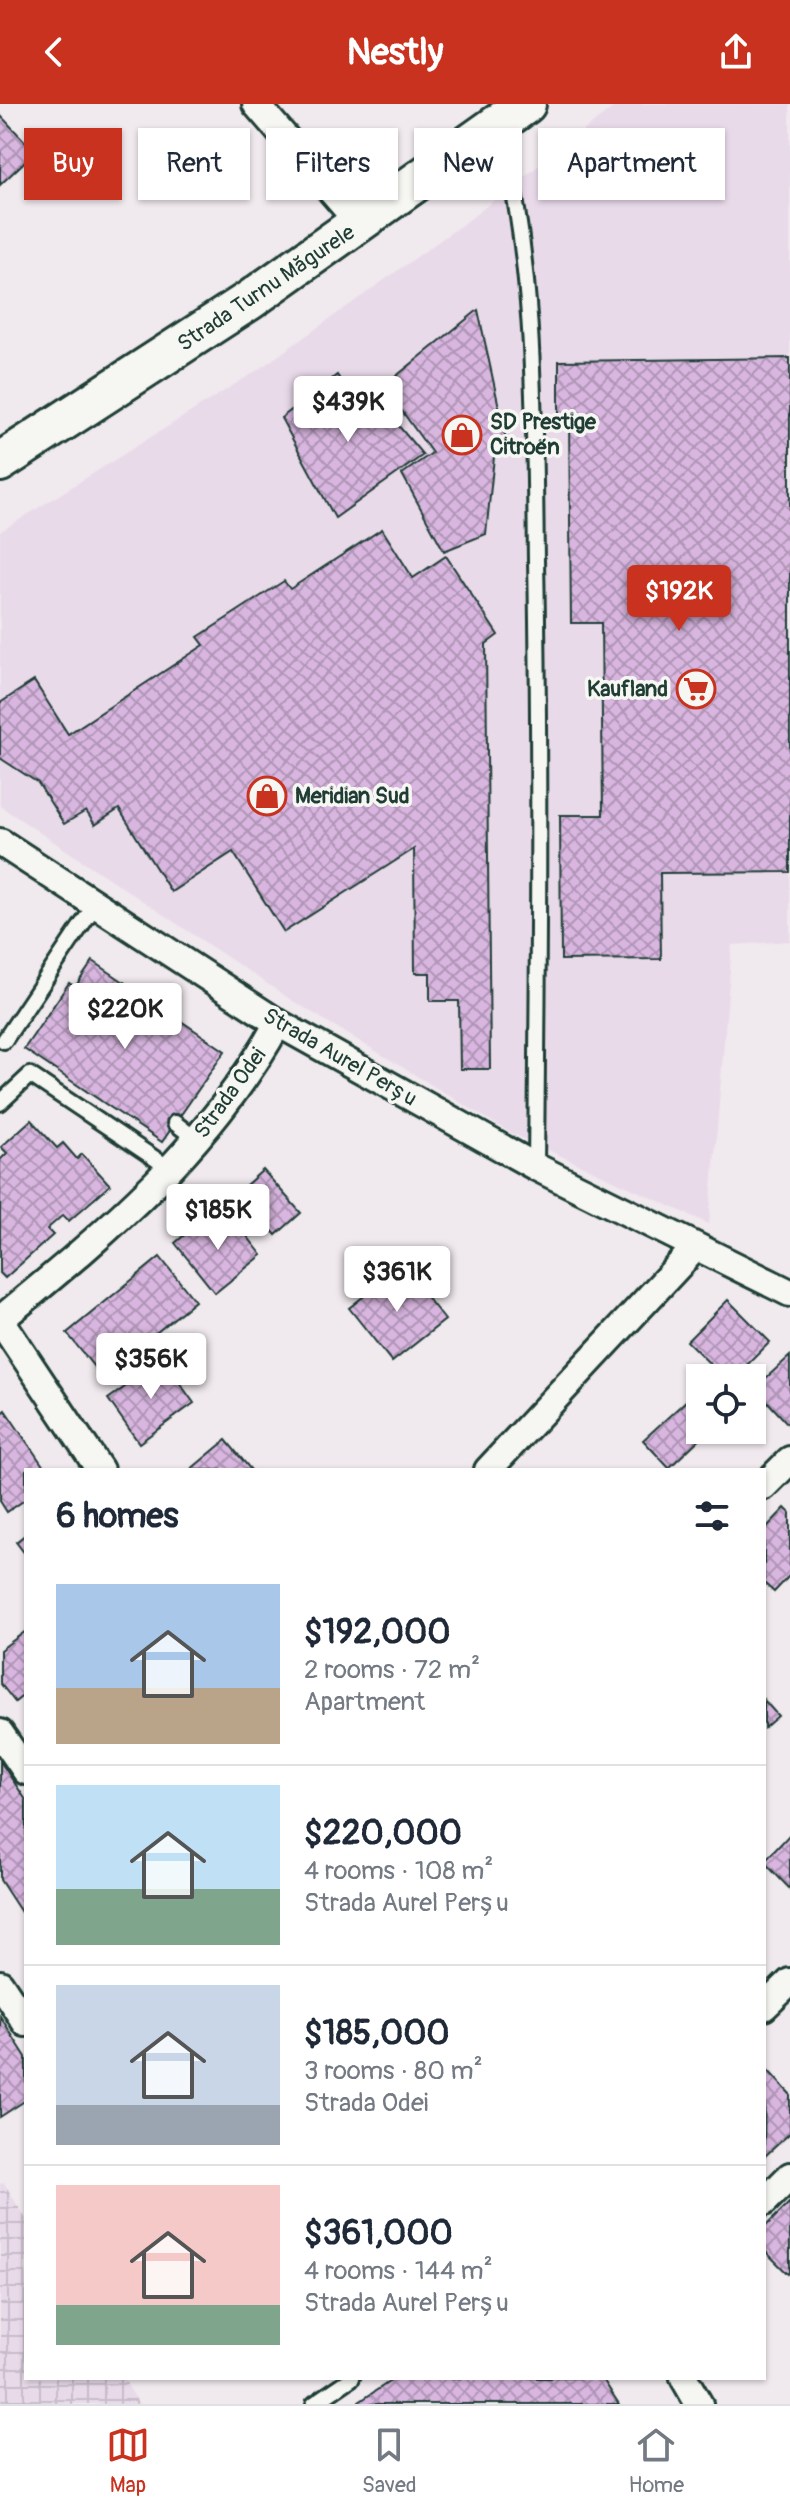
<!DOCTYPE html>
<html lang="en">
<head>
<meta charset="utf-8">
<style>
  :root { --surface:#fff; --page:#f2f2f3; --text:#1f2937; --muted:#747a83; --line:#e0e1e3; --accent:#c8321e }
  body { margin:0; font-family:Pangolin,sans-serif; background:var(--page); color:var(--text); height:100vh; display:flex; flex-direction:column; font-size:30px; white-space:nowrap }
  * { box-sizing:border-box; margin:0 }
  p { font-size:26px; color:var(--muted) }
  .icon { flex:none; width:44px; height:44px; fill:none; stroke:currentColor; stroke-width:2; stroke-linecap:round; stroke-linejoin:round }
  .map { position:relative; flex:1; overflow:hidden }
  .panel { position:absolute; left:24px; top:1364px; width:742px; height:912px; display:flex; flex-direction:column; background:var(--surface); border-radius:0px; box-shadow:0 2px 6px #0004 }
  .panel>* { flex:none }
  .hud { position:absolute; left:24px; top:24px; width:742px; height:72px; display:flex; gap:16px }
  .fabs { position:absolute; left:686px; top:1260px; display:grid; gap:16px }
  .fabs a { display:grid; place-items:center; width:80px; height:80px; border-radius:0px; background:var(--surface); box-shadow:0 2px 6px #0004; font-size:40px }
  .price { position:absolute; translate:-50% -68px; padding:0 18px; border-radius:8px; background:#fff; color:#222; font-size:26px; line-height:52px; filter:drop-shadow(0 2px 4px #0008) }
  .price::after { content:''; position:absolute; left:50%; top:48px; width:24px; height:18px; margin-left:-12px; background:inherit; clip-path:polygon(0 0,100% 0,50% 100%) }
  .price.selected { background:var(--accent); color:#fff }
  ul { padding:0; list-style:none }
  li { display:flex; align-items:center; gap:24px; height:200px; padding:0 32px }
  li+li { border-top:2px solid var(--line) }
  li span { display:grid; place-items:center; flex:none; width:224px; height:160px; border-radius:0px; color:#555 }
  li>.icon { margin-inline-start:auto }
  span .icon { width:96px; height:96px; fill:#fffc; stroke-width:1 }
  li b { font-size:34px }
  h2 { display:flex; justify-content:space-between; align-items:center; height:96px; padding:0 32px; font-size:34px }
  .chip { padding:0 28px; border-radius:0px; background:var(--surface); box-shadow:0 2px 6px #0004; font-size:28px; line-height:72px }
  .chip.selected { background:var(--accent); color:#fff }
  header { display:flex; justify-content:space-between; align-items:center; height:104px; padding:0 32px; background:var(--accent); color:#fff; font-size:36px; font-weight:800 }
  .menu { display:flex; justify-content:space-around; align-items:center; height:112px; border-top:2px solid var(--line); background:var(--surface); font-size:22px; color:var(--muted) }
  .menu a { display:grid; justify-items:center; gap:4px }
  .menu .selected { color:var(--accent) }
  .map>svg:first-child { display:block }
  .built { fill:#e9daea }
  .industrial { fill:url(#industrial-grid) }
  .building { fill:url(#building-cross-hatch); stroke:#1f3d34; stroke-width:2 }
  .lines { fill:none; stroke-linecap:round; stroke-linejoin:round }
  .service-casing { stroke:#1f3d34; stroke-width:20 }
  .minor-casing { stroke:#1f3d34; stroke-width:32 }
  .secondary-casing { stroke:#1f3d34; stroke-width:44 }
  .service { stroke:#f6f6f2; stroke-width:14 }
  .minor { stroke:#f6f6f2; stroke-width:26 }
  .secondary { stroke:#f6f6f2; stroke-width:38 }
  .labels { text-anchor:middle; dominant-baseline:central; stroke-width:7; stroke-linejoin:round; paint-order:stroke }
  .street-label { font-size:22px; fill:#1f3d34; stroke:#f6f6f2 }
  .poi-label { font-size:22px; font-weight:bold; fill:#1f3d34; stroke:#f6f6f2; text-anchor:start }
</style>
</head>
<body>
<header><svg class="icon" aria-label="back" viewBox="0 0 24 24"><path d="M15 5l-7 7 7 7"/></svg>Nestly<svg class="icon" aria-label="share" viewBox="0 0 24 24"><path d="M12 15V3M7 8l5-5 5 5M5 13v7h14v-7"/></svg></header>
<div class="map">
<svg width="790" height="2300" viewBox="0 0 790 2300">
  <defs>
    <pattern id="industrial-grid" width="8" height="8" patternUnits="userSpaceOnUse" patternTransform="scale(2)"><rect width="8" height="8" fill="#e9daea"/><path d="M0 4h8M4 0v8" fill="none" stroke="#c7bcc9"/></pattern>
    <pattern id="building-cross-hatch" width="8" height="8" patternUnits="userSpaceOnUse" patternTransform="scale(2)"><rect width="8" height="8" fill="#d9b6e0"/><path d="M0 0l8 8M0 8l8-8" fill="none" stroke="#af95b6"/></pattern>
  </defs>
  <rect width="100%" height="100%" fill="#f0e9ee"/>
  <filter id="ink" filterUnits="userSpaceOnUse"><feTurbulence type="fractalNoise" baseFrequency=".0125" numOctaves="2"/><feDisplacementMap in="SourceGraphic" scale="16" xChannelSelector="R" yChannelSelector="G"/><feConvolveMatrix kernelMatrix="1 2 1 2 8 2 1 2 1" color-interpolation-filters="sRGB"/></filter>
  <g filter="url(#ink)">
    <!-- built -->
    <path class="built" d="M618,0H790V837L732,841L709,1120L509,1028L290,895L0,702V428L261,264L470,115Z"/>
    <!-- industrial -->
    <path class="industrial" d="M4,2079L26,2115V2274H123L139,2300H0V2080Z"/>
    <!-- building -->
    <g class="building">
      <path d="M0,11L35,48L0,81Z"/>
      <path d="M478,206L508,345L494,353L486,430L444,447L402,370L432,349L384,282Z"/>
      <path d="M790,254V768L660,769L661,855L561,856L560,711H603L601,519H571L569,313H559V257Z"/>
      <path d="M337,271L353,295L367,284L423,351L335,414L281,314Z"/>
      <path d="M382,425L413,474L446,452L498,531L486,540L490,965H460L459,897H430V869H415L414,745L284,828L233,748L171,788L119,705L95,721L86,707L64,720L38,679L0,654V599L34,577L68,630L204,541L198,533L284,477L290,485Z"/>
      <path d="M93,857L225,947L162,1038L24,945L69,879L75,883Z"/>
      <path d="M31,1016L57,1044L63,1039L77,1055L82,1050L110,1081L69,1117L63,1111L47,1125L53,1131L5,1174L0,1169V1056L7,1049L1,1043Z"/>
      <path d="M263,1066L301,1109L276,1131L238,1088Z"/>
      <path d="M207,1112L220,1129L235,1117L262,1151L215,1189L175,1139Z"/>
      <path d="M160,1153L195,1197L102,1273L67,1229Z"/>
      <path d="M402,1162L445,1216L392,1258L349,1204Z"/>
      <path d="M728,1196L770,1238L734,1274H724L687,1237Z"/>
      <path d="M790,1252V1318L788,1320L755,1284Z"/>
      <path d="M163,1256L194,1299L139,1339L108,1295Z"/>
      <path d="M687,1296L700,1309V1326H709L669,1364L643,1336Z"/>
      <path d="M5,1306L46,1366H26V1395L7,1408L0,1397V1310Z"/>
      <path d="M226,1336L251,1366H190Z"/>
      <path d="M785,1404L790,1409V1471L774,1488L764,1479V1426Z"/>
      <path d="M26,1430V1451L16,1438Z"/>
      <path d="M26,1527V1589L15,1598L0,1579V1546Z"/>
      <path d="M764,1596L778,1612L764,1624Z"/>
      <path d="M0,1657L26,1696V1816L0,1776Z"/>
      <path d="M790,1730V1785L764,1758Z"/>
      <path d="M0,1912L26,1953V1996L0,2013Z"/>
      <path d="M765,1963L790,1990V2029L764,2053Z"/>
      <path d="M790,2098V2168L788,2170L764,2146V2124Z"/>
      <path d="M395,2274H602L619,2300H356Z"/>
    </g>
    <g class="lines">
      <!-- service casing -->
      <g class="service-casing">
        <g id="service">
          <path d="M500,23C536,164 534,311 536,457C540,659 538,861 536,1063"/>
          <path d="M4,937L95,801"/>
          <path d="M0,999L30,971L172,1066"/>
          <path d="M175,1019L197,1036"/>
          <path d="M314,2300L352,2274"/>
        </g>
      </g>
      <!-- minor casing -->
      <g class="minor-casing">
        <g id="minor">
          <path d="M256,0L360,120"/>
          <path d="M0,738L278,919L536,1063L790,1189"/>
          <path d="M0,1216C109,1126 209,1044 278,919"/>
          <path d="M0,1216L100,1366"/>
          <path d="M488,1366L695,1144"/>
          <path d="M764,1382L790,1356"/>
          <path d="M0,1629L26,1667"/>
          <path d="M0,1880L26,1919"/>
          <path d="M764,1903L790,1878"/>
          <path d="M764,2098L790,2072"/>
          <path d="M684,2274L699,2300"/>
        </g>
      </g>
      <!-- secondary casing -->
      <g class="secondary-casing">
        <path id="secondary" d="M0,358L250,196L526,0"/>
      </g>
      <!-- service -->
      <use href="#service" class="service"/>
      <!-- minor -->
      <use href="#minor" class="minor"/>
      <!-- secondary -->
      <use href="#secondary" class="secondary"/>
    </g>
  </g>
  <!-- icons -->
  <defs>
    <g id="shop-ring" transform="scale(2)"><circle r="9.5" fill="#f6f6f2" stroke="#c8321e" stroke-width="1.5"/><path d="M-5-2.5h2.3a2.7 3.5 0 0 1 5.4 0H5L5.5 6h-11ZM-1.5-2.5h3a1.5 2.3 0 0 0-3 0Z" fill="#c8321e"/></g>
    <g id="supermarket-ring" transform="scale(2)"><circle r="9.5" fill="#f6f6f2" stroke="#c8321e" stroke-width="1.5"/><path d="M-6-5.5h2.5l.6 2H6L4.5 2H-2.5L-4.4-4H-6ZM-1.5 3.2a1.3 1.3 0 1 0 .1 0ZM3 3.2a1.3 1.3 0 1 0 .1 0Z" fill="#c8321e"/></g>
  </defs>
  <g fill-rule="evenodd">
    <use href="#shop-ring" x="462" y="331"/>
    <use href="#supermarket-ring" x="696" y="585"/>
    <use href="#shop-ring" x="267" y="692"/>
  </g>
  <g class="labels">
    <!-- street labels -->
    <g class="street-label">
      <text transform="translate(266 184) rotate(-34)">Strada Turnu Măgurele</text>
      <text transform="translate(340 953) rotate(30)">Strada Aurel Perșu</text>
      <text transform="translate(230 989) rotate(-54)">Strada Odei</text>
    </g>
    <!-- poi labels -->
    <g class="poi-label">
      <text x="490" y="318">SD Prestige<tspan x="490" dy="25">Citroën</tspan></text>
      <text x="668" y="585" text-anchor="end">Kaufland</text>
      <text x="295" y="692">Meridian Sud</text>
    </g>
  </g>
</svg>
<div class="fabs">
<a><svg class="icon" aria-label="locate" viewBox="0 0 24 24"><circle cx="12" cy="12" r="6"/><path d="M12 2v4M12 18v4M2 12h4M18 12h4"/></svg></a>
</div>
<b class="price" style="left:348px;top:340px">$439K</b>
<b class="price selected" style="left:679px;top:529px">$192K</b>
<b class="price" style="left:125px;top:947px">$220K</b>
<b class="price" style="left:218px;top:1148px">$185K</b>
<b class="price" style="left:397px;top:1210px">$361K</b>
<b class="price" style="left:151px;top:1297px">$356K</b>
<div class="hud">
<a class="chip selected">Buy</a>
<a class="chip">Rent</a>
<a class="chip">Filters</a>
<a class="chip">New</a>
<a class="chip">Apartment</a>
</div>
<section class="panel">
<h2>6 homes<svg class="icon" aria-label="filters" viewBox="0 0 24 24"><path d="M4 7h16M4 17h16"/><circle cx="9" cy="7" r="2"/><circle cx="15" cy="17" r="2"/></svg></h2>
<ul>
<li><span style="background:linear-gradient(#a9c7e8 65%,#b9a48a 0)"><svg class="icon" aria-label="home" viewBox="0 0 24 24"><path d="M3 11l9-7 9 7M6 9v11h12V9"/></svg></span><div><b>$192,000</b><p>2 rooms · 72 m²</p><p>Apartment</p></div></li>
<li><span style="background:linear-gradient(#bfe0f5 65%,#7fa58c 0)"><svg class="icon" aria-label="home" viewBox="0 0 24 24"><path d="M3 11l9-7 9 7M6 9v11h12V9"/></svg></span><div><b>$220,000</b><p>4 rooms · 108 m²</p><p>Strada Aurel Perșu</p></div></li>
<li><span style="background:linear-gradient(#c9d6e8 75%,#9aa5b1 0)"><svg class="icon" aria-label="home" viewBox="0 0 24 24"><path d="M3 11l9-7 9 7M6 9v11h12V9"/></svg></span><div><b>$185,000</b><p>3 rooms · 80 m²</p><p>Strada Odei</p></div></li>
<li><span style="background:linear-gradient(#f6c9c9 75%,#7fa58c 0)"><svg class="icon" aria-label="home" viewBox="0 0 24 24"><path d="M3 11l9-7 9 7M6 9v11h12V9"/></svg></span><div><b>$361,000</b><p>4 rooms · 144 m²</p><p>Strada Aurel Perșu</p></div></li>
</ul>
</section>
</div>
<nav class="menu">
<a class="selected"><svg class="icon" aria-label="map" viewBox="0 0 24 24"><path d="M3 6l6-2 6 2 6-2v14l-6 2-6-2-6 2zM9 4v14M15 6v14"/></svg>Map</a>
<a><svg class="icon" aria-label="saved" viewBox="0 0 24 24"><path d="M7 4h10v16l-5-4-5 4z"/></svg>Saved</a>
<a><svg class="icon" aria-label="home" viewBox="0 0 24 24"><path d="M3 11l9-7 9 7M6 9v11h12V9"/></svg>Home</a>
</nav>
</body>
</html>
